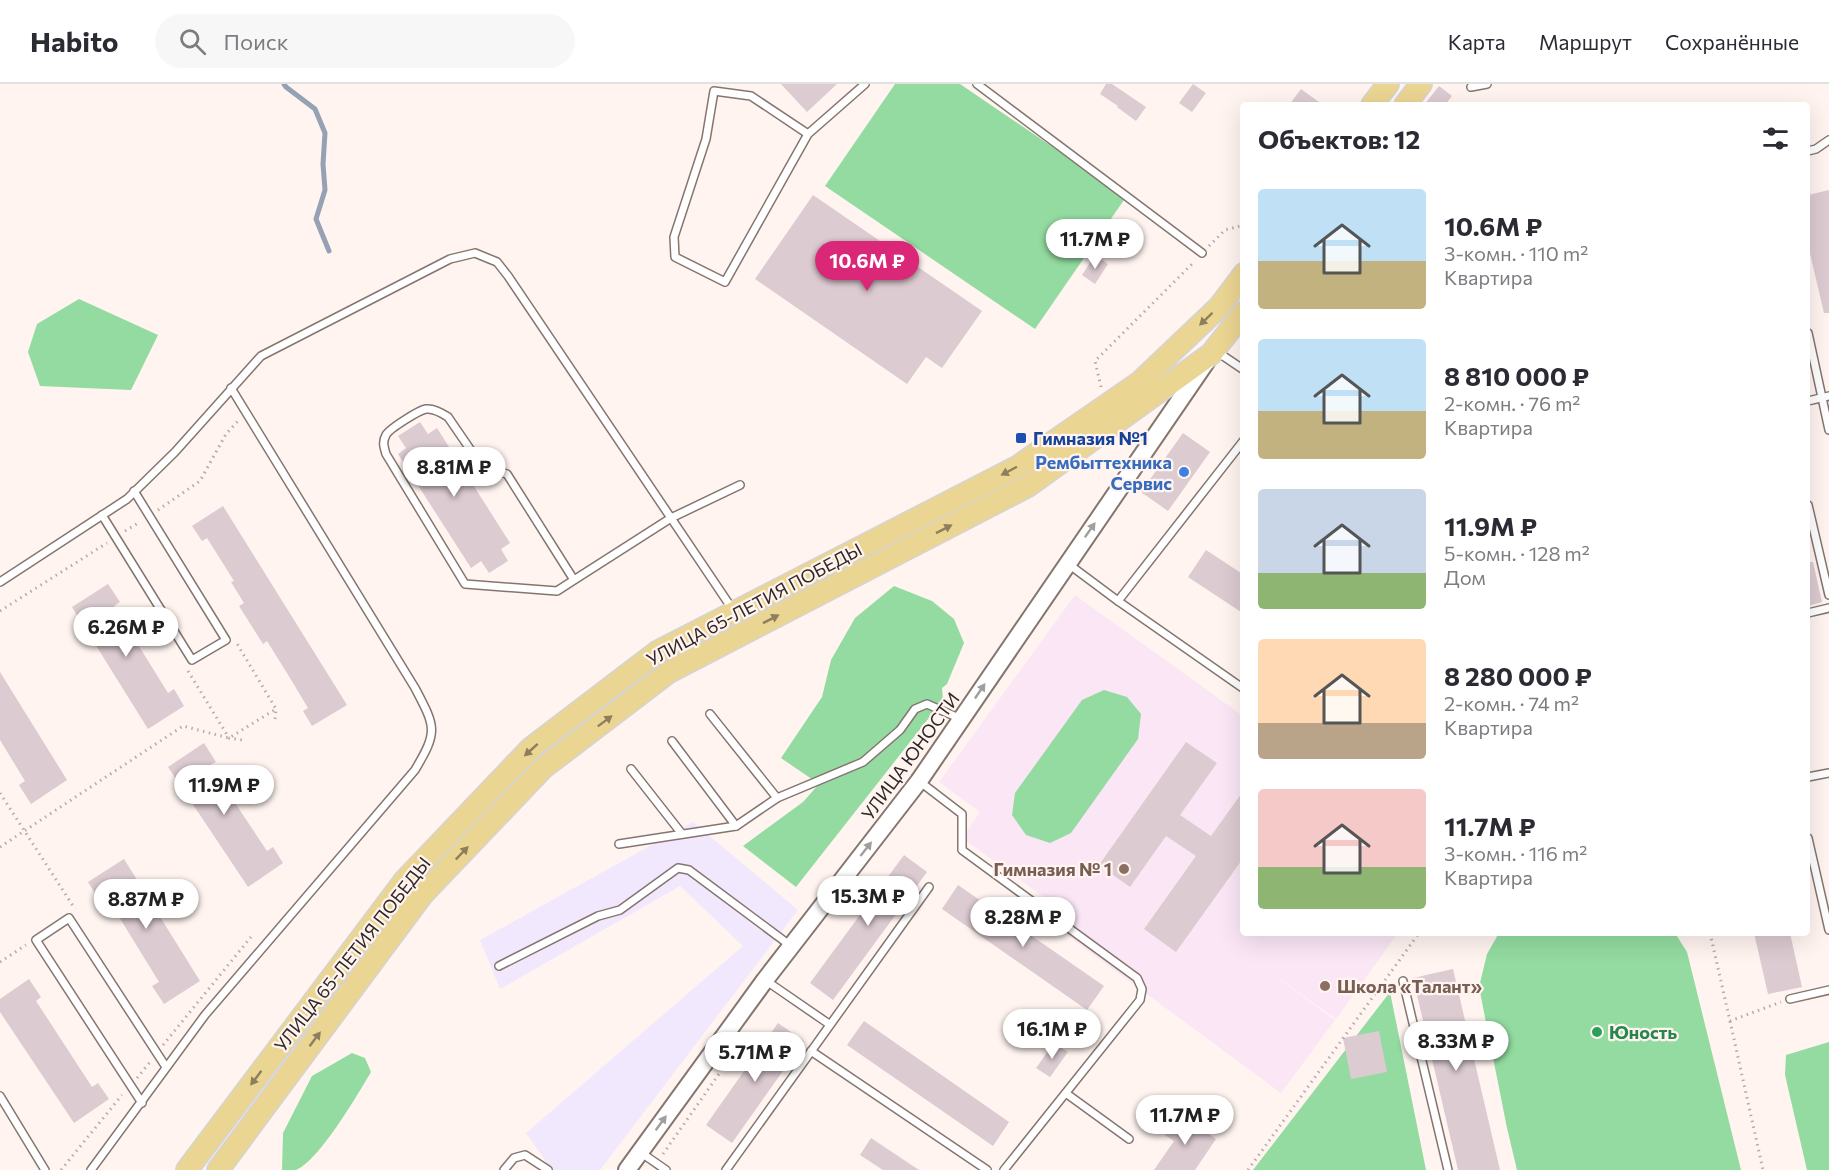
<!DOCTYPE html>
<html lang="ru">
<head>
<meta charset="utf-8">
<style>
  :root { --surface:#fff; --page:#f7f7f7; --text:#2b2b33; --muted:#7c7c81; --line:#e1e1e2; --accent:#db2777 }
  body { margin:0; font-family:Commissioner,sans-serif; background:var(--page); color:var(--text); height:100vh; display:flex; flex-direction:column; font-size:22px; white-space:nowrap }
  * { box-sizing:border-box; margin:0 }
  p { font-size:20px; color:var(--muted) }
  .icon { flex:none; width:33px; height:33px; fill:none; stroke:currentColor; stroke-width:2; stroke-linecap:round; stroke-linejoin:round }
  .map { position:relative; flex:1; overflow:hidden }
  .drawer { position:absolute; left:1240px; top:18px; width:570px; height:834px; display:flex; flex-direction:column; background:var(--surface); border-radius:6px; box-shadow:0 6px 24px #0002 }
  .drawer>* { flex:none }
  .price { position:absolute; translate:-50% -51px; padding:0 14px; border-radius:21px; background:#fff; color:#222; font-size:20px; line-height:39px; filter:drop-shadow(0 2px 3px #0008) }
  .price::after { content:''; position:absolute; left:50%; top:36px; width:18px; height:14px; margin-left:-9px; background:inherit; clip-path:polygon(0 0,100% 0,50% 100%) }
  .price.active { background:var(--accent); color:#fff }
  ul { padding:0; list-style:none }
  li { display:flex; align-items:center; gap:18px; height:150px; padding:0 18px }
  li span { display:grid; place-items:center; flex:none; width:168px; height:120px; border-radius:6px; color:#555 }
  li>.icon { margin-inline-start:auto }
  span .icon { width:72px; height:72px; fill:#fffc; stroke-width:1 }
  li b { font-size:26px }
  h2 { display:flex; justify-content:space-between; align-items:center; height:72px; padding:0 18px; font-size:26px }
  header { display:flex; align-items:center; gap:36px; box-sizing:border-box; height:84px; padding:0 30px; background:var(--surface); border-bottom:2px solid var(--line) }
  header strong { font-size:28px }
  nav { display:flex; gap:33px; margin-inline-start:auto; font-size:21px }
  .search { width:420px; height:54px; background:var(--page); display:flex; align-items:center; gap:15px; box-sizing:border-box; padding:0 21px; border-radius:33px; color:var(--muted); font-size:22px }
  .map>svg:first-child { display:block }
  .industrial { fill:#f1e8fd }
  .education { fill:#fae6f5 }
  .green { fill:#93dba0 }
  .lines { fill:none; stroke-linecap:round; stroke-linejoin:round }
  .stream { stroke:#94a2b4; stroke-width:5 }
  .building { fill:#dccbd1 }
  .service-casing { stroke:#85756f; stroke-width:10 }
  .tertiary-casing { stroke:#85756f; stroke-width:20 }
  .primary-casing { stroke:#d5d4d4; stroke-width:24 }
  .path { stroke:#b6aca9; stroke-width:3; stroke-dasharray:1.5 4.5; stroke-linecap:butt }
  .service { stroke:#fff; stroke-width:7 }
  .tertiary { stroke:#fff; stroke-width:16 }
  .primary { stroke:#ebd592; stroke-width:21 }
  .oneway { fill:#8d7e5c }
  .oneway2 { fill:#a19e9d }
  .transit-dot { fill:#1a4fb4; stroke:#fff4f0; stroke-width:2 }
  .shop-dot { fill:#3f7fe0; stroke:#fff4f0; stroke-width:2 }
  .education-dot { fill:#8d6e63; stroke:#fff4f0; stroke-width:2 }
  .leisure-dot { fill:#2e9e5b; stroke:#fff4f0; stroke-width:2 }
  .labels { text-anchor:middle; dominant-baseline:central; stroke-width:4.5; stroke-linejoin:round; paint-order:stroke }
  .transit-label { font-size:18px; font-weight:bold; fill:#164399; stroke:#fff4f0; text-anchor:start }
  .shop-label { font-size:18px; font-weight:bold; fill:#366cbe; stroke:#fff4f0; text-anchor:end }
  .street-label { font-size:18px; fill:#2f2826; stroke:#fff4f0 }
  .education-label { font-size:18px; font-weight:bold; fill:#785e54; stroke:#fff4f0; text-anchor:end }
  .leisure-label { font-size:18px; font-weight:bold; fill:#27864d; stroke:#fff4f0; text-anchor:start }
</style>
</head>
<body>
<header>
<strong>Habito</strong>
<div class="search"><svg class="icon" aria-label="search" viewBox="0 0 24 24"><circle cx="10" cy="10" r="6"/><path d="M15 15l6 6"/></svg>Поиск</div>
<nav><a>Карта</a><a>Маршрут</a><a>Сохранённые</a></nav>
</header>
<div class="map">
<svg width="1829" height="1086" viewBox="0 0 1829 1086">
  <rect width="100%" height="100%" fill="#fff4f0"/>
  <!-- industrial -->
  <path class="industrial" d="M693,738L798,826L600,1086H552L526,1049L743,862L680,802L500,905L480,856Z"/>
  <!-- education -->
  <path class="education" d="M1075,511L1243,632L1244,849H1398L1336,935L1243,869L1335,936L1281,1009L1053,841L1048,816L962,754L980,728L939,698Z"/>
  <!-- green -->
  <g class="green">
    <path d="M895,0H960L1126,113L1035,245L825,102Z"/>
    <path d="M79,215L158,251L131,306L40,302L28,268L37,240Z"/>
    <path d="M894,502L932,517L954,535L964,559L947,600L942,604L943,616L796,803L743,762L803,718L819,700L781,674L822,613L831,576L855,534Z"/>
    <path d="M1104,606L1127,613L1141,630L1138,655L1071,749L1050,759L1026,751L1012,731L1015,709L1082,616Z"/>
    <path d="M1499,849H1675L1687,868L1741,1086H1517L1507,1044L1479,903L1487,870Z"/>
    <path d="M1390,908L1426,1086H1253Z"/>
    <path d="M1829,958V1086H1807L1785,991L1786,971Z"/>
    <path d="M352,969L365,974L371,988C358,1010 319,1077 296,1086C292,1086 285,1086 282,1086L283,1049L312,992Z"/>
  </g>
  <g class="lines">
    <!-- stream -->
    <path class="stream" d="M284,0L286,3L315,25L325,49L323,80L325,106L316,135L329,167"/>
  </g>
  <!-- building -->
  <g class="building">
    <path d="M781,0H837L807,28Z"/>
    <path d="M1106,0H1112L1146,23L1136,37L1117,23L1118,22L1100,10Z"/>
    <path d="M1193,0L1206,9L1192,28L1179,19Z"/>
    <path d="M1439,2L1452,12L1445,21H1424Z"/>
    <path d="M1301,5L1323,21H1289Z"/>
    <path d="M1829,106V229H1824L1808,161V111Z"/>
    <path d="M813,111L982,227L942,284L926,273L907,300L755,195Z"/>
    <path d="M1095,171L1108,180L1095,200L1082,191Z"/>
    <path d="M420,338L428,350L437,344L510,459L501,465L508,477L489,489L481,477L471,484L398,370L406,364L398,352Z"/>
    <path d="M1183,349L1210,368L1168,427L1141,408Z"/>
    <path d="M223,422L347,621L312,642L303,627L308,624L290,594L267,557L263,560L239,522L244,519L231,498L234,497L207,454L202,457L192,442Z"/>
    <path d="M1206,466L1244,491V530L1188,493Z"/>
    <path d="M1808,478H1813L1822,518L1808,522Z"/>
    <path d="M108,500L120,518L114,522L168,609L174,605L184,622L148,645L72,523Z"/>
    <path d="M0,588L67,696L31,720L19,701L25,697L0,656Z"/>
    <path d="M1186,658L1217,679L1180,731L1211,752L1244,706V773L1176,868L1144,845L1196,772L1166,752L1130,803L1099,781Z"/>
    <path d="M204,659L216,678L210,681L267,767L273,763L283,779L248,803L168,683Z"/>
    <path d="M904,771L927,788L833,916L810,899Z"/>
    <path d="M124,775L200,897L164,920L152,902L159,898L105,810L98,814L88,798Z"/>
    <path d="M958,801L1104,902L1087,926L942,825Z"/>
    <path d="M1754,849H1790L1802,903L1768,910Z"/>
    <path d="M1453,885L1500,1086H1458L1413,894Z"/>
    <path d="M29,895L41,913L36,917L92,1003L98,999L109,1015L74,1039L0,928V915Z"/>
    <path d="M864,937L1009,1038L993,1062L847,961Z"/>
    <path d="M778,939L804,957L732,1059L706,1041Z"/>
    <path d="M1379,947L1387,988L1351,995L1343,954Z"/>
    <path d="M1054,959L1068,968L1050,993L1036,984Z"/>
    <path d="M1179,1030L1216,1055L1195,1086H1154L1174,1057L1165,1051Z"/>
    <path d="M871,1054L919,1086H883L860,1071Z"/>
  </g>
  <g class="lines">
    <!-- service casing -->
    <g class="service-casing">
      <g id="service">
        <path d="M977,0L1202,169"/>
        <path d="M1471,3L1487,0"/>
        <path d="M808,50L725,198L675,173L674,153L706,55L714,7L751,12L808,50L865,0"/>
        <path d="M1808,67L1816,65L1829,56"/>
        <path d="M1808,249L1829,346"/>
        <path d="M1216,267L1244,286"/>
        <path d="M1808,317L1829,312"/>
        <path d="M1808,421L1829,511"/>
        <path d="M102,431L192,576L226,556L134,407"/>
        <path d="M1067,479L1118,517L1244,605"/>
        <path d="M574,496L557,507L465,500L386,370C384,363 382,358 386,351C389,345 419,326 426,325C434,324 442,329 448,333L483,384L507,390L574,496L671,434L740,401"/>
        <path d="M0,498L127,415L175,368L261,272L450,175L475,169L497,178L508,192L733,526"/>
        <path d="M1118,517L1244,356"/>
        <path d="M1808,529L1829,524"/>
        <path d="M710,630L777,714L863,678L900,646L915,625L927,620L961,635"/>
        <path d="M672,657L736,742L777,714"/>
        <path d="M631,685L682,750"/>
        <path d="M1808,693L1829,689"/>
        <path d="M919,697L962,730V766L1137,894L1142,905L1140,916L1004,1086"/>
        <path d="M1808,754L1829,846"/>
        <path d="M619,760L736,742"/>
        <path d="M499,882L598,832L620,826L678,784L689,786L791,862"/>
        <path d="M765,896L829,940"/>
        <path d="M1403,897L1448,1086"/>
        <path d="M1790,915L1829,906"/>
        <path d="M811,967L987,1086"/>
        <path d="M1067,1010L1129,1055"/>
        <path d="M0,1012L45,1086"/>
        <path d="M142,1019L36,856L69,834L166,983"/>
        <path d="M640,1068L666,1086"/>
        <path d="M91,1086L205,931L415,686C438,647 436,644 415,604L231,304"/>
        <path d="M504,1086L514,1074L525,1071L548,1086"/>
        <path d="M726,1086L929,803"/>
      </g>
    </g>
    <!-- tertiary casing -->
    <g class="tertiary-casing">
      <path id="tertiary" d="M627,1086L765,896L919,697L1206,278"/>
    </g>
    <!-- primary casing -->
    <g class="primary-casing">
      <g id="primary">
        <path d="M1372,21L1388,0"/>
        <path d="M1405,21L1421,0"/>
        <path d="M187,1086L405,796L531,664L657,568L1017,383L1140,298L1219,223L1244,190"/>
        <path d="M218,1086L422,811L543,684L669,588L1028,402L1211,270L1244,228"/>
      </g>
    </g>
    <!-- path -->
    <g class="path">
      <path d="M1209,162L1225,146L1244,141"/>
      <path d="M1101,303L1095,277L1194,178"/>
      <path d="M158,426L200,397L226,350L238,337"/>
      <path d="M125,447L140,438"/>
      <path d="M0,527L107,459"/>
      <path d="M188,587L229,654L242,656"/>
      <path d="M275,635L276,625"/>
      <path d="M0,709L75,825"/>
      <path d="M0,763L183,642L229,654L276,625L236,558"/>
      <path d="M1710,849L1730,937L1781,918"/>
      <path d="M0,878L26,861"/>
      <path d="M1730,937L1763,1086"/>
      <path d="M163,961L251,853"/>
      <path d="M137,994L150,978"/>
      <path d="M663,1070L721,987"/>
      <path d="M61,1086L122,1011"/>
      <path d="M1248,1086L1419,849"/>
    </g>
    <!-- service -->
    <use href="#service" class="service"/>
    <!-- tertiary -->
    <use href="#tertiary" class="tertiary"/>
    <!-- primary -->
    <use href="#primary" class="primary"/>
  </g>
  <!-- one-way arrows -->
  <defs><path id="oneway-solid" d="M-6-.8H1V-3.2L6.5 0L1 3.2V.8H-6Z" transform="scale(1.5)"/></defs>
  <g class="oneway">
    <use href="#oneway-solid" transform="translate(1206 235) rotate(136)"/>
    <use href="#oneway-solid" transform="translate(1009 387) rotate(152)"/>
    <use href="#oneway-solid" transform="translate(944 445) rotate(-27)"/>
    <use href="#oneway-solid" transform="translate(771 535) rotate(-27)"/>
    <use href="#oneway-solid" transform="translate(605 637) rotate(-37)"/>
    <use href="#oneway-solid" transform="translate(531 666) rotate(138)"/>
    <use href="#oneway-solid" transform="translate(462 769) rotate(-46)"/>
    <use href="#oneway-solid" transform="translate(315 955) rotate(-53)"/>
    <use href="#oneway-solid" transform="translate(256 994) rotate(127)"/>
  </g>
  <g class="oneway2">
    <use href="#oneway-solid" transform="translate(1090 446) rotate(-55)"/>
    <use href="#oneway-solid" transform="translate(980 607) rotate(-56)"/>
    <use href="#oneway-solid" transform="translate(866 765) rotate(-52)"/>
    <use href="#oneway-solid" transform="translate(661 1039) rotate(-54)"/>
  </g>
  <!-- markers -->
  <rect class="transit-dot" x="1015" y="348" width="12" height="12" rx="3"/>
  <circle class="shop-dot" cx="1184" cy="388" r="6"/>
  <g class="education-dot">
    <circle cx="1124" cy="785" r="6"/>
    <circle cx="1325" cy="902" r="6"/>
  </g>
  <circle class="leisure-dot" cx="1597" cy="948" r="6"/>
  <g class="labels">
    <!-- transit labels -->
    <g class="transit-label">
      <text x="1033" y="354">Гимназия №1</text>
    </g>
    <!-- shop labels -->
    <g class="shop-label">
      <text x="1172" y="378">Рембыттехника<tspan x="1172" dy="21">Сервис</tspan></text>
    </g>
    <!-- street labels -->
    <g class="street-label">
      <text transform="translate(754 520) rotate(-28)">УЛИЦА 65-ЛЕТИЯ ПОБЕДЫ</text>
      <text transform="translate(910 672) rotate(-54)">УЛИЦА ЮНОСТИ</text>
      <text transform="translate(352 870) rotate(-52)">УЛИЦА 65-ЛЕТИЯ ПОБЕДЫ</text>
    </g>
    <!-- education labels -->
    <g class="education-label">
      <text x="1112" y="785">Гимназия № 1</text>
      <text x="1337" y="902" text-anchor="start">Школа «Талант»</text>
    </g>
    <!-- leisure labels -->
    <g class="leisure-label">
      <text x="1609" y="948">Юность</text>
    </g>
  </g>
</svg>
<b class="price" style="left:1095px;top:186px">11.7M ₽</b>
<b class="price active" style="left:867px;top:208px">10.6M ₽</b>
<b class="price" style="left:454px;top:414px">8.81M ₽</b>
<b class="price" style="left:126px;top:574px">6.26M ₽</b>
<b class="price" style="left:224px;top:732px">11.9M ₽</b>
<b class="price" style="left:868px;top:843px">15.3M ₽</b>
<b class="price" style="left:146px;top:846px">8.87M ₽</b>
<b class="price" style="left:1023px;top:864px">8.28M ₽</b>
<b class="price" style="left:1052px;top:976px">16.1M ₽</b>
<b class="price" style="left:1456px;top:988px">8.33M ₽</b>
<b class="price" style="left:755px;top:999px">5.71M ₽</b>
<b class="price" style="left:1185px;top:1062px">11.7M ₽</b>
<section class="drawer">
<h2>Объектов: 12<svg class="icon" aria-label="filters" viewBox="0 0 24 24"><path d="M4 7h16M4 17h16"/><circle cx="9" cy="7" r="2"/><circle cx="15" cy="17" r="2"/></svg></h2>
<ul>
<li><span style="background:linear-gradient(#bfe0f5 60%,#c2b280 0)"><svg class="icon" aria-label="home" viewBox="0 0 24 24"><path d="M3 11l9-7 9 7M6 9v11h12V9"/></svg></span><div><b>10.6M ₽</b><p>3-комн. · 110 m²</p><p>Квартира</p></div></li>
<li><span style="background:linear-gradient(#bfe0f5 60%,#c2b280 0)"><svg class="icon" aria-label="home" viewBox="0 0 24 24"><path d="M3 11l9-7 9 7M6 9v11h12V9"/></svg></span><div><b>8 810 000 ₽</b><p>2-комн. · 76 m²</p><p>Квартира</p></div></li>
<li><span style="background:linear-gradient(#c9d6e8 70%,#8fb573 0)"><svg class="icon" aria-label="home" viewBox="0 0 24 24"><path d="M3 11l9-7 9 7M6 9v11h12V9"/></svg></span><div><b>11.9M ₽</b><p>5-комн. · 128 m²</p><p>Дом</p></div></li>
<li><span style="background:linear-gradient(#ffd9b3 70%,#b9a48a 0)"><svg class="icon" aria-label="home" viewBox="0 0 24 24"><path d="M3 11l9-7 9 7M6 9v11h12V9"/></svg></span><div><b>8 280 000 ₽</b><p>2-комн. · 74 m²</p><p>Квартира</p></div></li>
<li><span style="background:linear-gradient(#f6c9c9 65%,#8fb573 0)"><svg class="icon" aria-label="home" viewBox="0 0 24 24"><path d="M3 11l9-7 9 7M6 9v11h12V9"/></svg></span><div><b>11.7M ₽</b><p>3-комн. · 116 m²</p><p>Квартира</p></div></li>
</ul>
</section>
</div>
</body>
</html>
